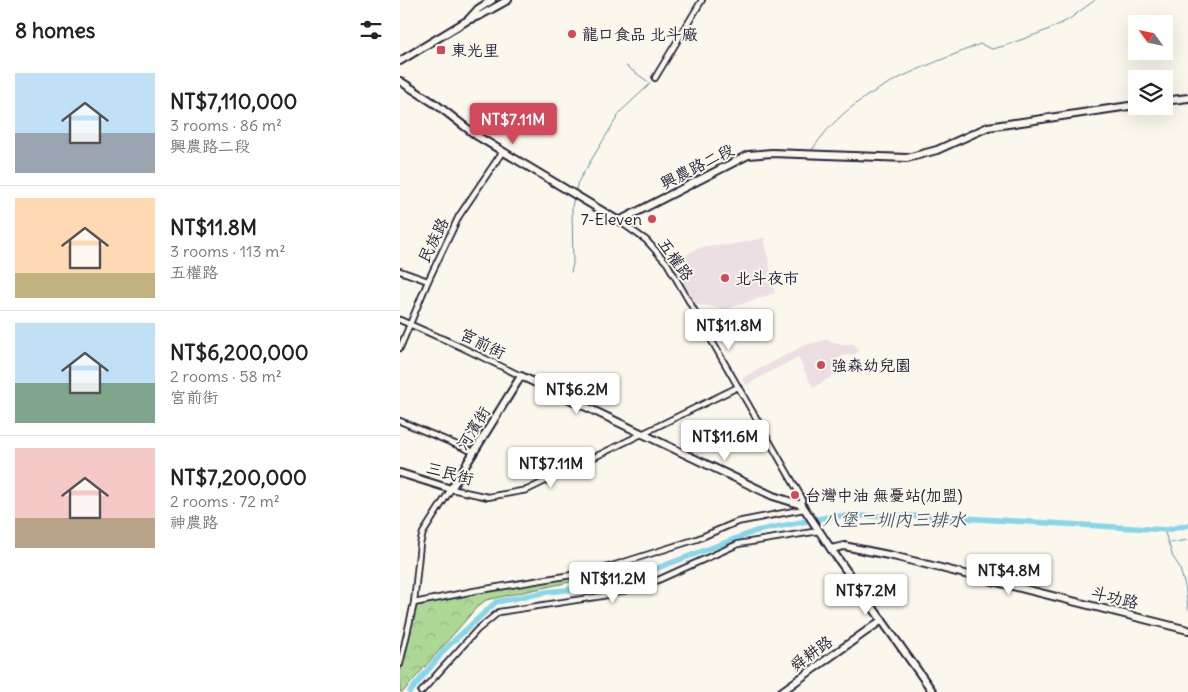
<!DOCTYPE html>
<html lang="en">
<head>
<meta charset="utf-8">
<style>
  :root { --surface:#fff; --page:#f6f6f6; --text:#222; --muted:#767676; --line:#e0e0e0; --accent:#d1495b }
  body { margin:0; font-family:Delius,"LXGW WenKai TC",sans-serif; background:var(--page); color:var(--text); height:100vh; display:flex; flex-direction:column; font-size:19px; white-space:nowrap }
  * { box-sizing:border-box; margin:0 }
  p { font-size:16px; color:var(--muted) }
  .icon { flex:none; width:28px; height:28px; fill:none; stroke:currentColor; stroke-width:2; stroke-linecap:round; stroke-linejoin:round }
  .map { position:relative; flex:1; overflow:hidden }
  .details { display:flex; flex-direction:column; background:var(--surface); width:400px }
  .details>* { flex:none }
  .needle { width:32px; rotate:303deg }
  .tools { position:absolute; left:728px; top:15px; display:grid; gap:10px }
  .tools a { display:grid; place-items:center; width:45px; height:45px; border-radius:0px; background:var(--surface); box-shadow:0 5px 20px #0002; font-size:25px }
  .price { position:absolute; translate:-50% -42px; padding:0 11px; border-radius:5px; background:#fff; color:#222; font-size:16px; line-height:32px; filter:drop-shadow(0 1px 2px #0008) }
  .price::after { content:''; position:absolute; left:50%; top:30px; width:15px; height:11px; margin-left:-8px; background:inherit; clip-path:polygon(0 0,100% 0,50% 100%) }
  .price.current { background:var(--accent); color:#fff }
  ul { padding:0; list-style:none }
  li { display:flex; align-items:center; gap:15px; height:125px; padding:0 15px }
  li+li { border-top:1px solid var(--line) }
  li span { display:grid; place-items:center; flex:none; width:140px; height:100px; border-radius:0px; color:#555 }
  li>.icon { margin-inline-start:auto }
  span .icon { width:60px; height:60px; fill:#fffc; stroke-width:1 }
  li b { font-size:21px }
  h2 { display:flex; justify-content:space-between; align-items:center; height:60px; padding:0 15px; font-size:21px }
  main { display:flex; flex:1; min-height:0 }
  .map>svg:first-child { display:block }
  .built { fill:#ecdfe4 }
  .park { fill:url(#park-crowns); stroke:#687d68 }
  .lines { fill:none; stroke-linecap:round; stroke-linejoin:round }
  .stream { stroke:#608ea3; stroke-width:1 }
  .canal { stroke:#89d6e9; stroke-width:5.5 }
  .street-casing { stroke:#22223b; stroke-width:8 }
  .secondary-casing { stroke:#22223b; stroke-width:10 }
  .street { stroke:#fbf7ec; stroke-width:4.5 }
  .secondary { stroke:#fbf7ec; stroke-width:6 }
  .poi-dot { fill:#d1495b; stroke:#fbf7ec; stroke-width:2 }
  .labels { text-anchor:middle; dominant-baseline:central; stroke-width:4; stroke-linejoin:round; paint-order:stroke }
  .poi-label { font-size:16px; fill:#22223b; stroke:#fbf7ec; text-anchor:start }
  .street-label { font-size:16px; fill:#22223b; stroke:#fbf7ec }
  .water-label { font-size:18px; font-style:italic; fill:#41586f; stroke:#fbf7ec }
</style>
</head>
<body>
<main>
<section class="details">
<h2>8 homes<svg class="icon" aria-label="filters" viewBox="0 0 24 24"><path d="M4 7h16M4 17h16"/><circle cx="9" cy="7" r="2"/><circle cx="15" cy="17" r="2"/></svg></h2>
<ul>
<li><span style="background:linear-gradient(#bfe0f5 60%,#9aa5b1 0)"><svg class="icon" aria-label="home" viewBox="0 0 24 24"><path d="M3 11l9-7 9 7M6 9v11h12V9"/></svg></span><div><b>NT$7,110,000</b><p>3 rooms · 86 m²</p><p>興農路二段</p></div></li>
<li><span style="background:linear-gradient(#ffd9b3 75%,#c2b280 0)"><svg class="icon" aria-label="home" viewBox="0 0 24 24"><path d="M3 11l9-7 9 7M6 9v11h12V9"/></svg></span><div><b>NT$11.8M</b><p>3 rooms · 113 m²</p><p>五權路</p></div></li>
<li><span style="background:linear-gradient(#bfe0f5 60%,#7fa58c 0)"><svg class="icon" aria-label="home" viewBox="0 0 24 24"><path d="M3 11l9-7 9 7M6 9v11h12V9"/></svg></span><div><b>NT$6,200,000</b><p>2 rooms · 58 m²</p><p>宮前街</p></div></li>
<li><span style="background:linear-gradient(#f6c9c9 70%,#b9a48a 0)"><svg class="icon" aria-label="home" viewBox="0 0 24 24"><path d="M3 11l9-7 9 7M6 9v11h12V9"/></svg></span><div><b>NT$7,200,000</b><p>2 rooms · 72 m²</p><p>神農路</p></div></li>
</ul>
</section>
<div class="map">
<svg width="788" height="692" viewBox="0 0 788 692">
  <defs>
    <pattern id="park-crowns" width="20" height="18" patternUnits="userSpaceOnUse" patternTransform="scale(1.25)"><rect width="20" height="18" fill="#aed896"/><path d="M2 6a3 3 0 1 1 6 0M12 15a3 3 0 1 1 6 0" fill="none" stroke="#95b982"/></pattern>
  </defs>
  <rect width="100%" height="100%" fill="#fbf7ec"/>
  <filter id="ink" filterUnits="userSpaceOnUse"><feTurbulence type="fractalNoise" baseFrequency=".02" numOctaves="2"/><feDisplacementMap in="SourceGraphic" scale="10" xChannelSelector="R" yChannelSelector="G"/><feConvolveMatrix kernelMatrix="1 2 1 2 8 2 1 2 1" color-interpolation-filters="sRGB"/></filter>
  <g filter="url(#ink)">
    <!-- built -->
    <g class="built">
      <path d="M364,238L375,293L327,309L294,304L270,262L304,246L328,245Z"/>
      <path d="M426,340L443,344H454L459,351L455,354L443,356L436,360L442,370L413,388L398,357L346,385L343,381L342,378L405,345Z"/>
    </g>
    <!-- park -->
    <path class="park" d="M183,575L184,579L86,600L77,607L3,692H0V667L16,606L96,588Z"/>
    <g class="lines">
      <!-- stream -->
      <g class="stream">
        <path d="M412,150C452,89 516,71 580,44L592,49L604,46L645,31L668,20L695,0"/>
        <path d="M175,193L178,182L221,111L248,86L250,83L226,66"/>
        <path d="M171,272L173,264L172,207L174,197"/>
        <path d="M764,530L773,557L779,566L785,586L788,609"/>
        <path d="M769,543L788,540"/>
      </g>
      <!-- canal -->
      <path class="canal" d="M10,692L46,648L96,602L147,592L212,585L356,531L433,516H528L767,530L788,525"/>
      <!-- street casing -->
      <g class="street-casing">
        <g id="street">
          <path d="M255,78L302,0"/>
          <path d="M219,221L246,240L267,263L402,498V505"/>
          <path d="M0,271L28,281"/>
          <path d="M0,320L59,346L121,376"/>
          <path d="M0,348L28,281L59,216L103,151"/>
          <path d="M0,421L74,452"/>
          <path d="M14,603L74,591L196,571L297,539L337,522L404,509"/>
          <path d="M0,664L14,603L20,544L23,533L51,489L88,497L127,490L338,387"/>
          <path d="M21,692L77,630L99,612L202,596L247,585L338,544L419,531"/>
        </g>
      </g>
      <!-- secondary casing -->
      <g class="secondary-casing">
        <g id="secondary">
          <path d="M69,19L78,9L92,0"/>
          <path d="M0,61L68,20L81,15L108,0"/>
          <path d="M0,81L37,105L77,136L219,221L348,155L372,153L507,158L537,150L588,127L736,105"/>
          <path d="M764,101L788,98"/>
          <path d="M0,473L51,489L121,376L373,496L402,505L431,549L533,692"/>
          <path d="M431,549L444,546L493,556L788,630"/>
          <path d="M381,692L482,620"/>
        </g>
      </g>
      <!-- street -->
      <use href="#street" class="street"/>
      <!-- secondary -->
      <use href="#secondary" class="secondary"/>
    </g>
  </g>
  <!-- markers -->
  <g class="poi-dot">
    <circle cx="172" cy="34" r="5"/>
    <rect x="36" y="45" width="10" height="10" rx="2.5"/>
    <circle cx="252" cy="219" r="5"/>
    <circle cx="325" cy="278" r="5"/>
    <circle cx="421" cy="365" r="5"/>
    <circle cx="395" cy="495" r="5"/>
  </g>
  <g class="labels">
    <!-- poi labels -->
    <g class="poi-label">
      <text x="182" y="34">龍口食品 北斗廠</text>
      <text x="51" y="50">東光里</text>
      <text x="242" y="219" text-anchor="end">7-Eleven</text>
      <text x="335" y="278">北斗夜市</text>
      <text x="431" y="365">強森幼兒園</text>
      <text x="405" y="495">台灣中油 無憂站(加盟)</text>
    </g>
    <!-- street labels -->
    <g class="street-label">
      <text transform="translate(297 166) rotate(-27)">興農路二段</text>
      <text transform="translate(33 240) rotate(-64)">民族路</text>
      <text transform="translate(276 259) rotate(55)">五權路</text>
      <text transform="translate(83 343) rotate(26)">宮前街</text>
      <text transform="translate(73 428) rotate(-58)">河濱街</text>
      <text transform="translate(50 473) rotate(15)">三民街</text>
      <text transform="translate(715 597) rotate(14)">斗功路</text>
      <text transform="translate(411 653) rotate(-36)">舜耕路</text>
    </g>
    <!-- water labels -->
    <g class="water-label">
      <text x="494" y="519">八堡二圳內三排水</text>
    </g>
  </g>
</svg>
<div class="tools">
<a><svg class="needle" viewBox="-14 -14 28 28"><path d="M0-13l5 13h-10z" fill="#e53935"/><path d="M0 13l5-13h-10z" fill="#767676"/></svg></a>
<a><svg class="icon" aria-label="layers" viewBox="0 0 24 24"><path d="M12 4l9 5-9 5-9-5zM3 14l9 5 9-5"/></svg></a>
</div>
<b class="price current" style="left:113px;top:145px">NT$7.11M</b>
<b class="price" style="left:329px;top:351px">NT$11.8M</b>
<b class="price" style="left:177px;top:415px">NT$6.2M</b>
<b class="price" style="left:325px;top:462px">NT$11.6M</b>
<b class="price" style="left:151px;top:489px">NT$7.11M</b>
<b class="price" style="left:609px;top:596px">NT$4.8M</b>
<b class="price" style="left:213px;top:604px">NT$11.2M</b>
<b class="price" style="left:466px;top:616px">NT$7.2M</b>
</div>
</main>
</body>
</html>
